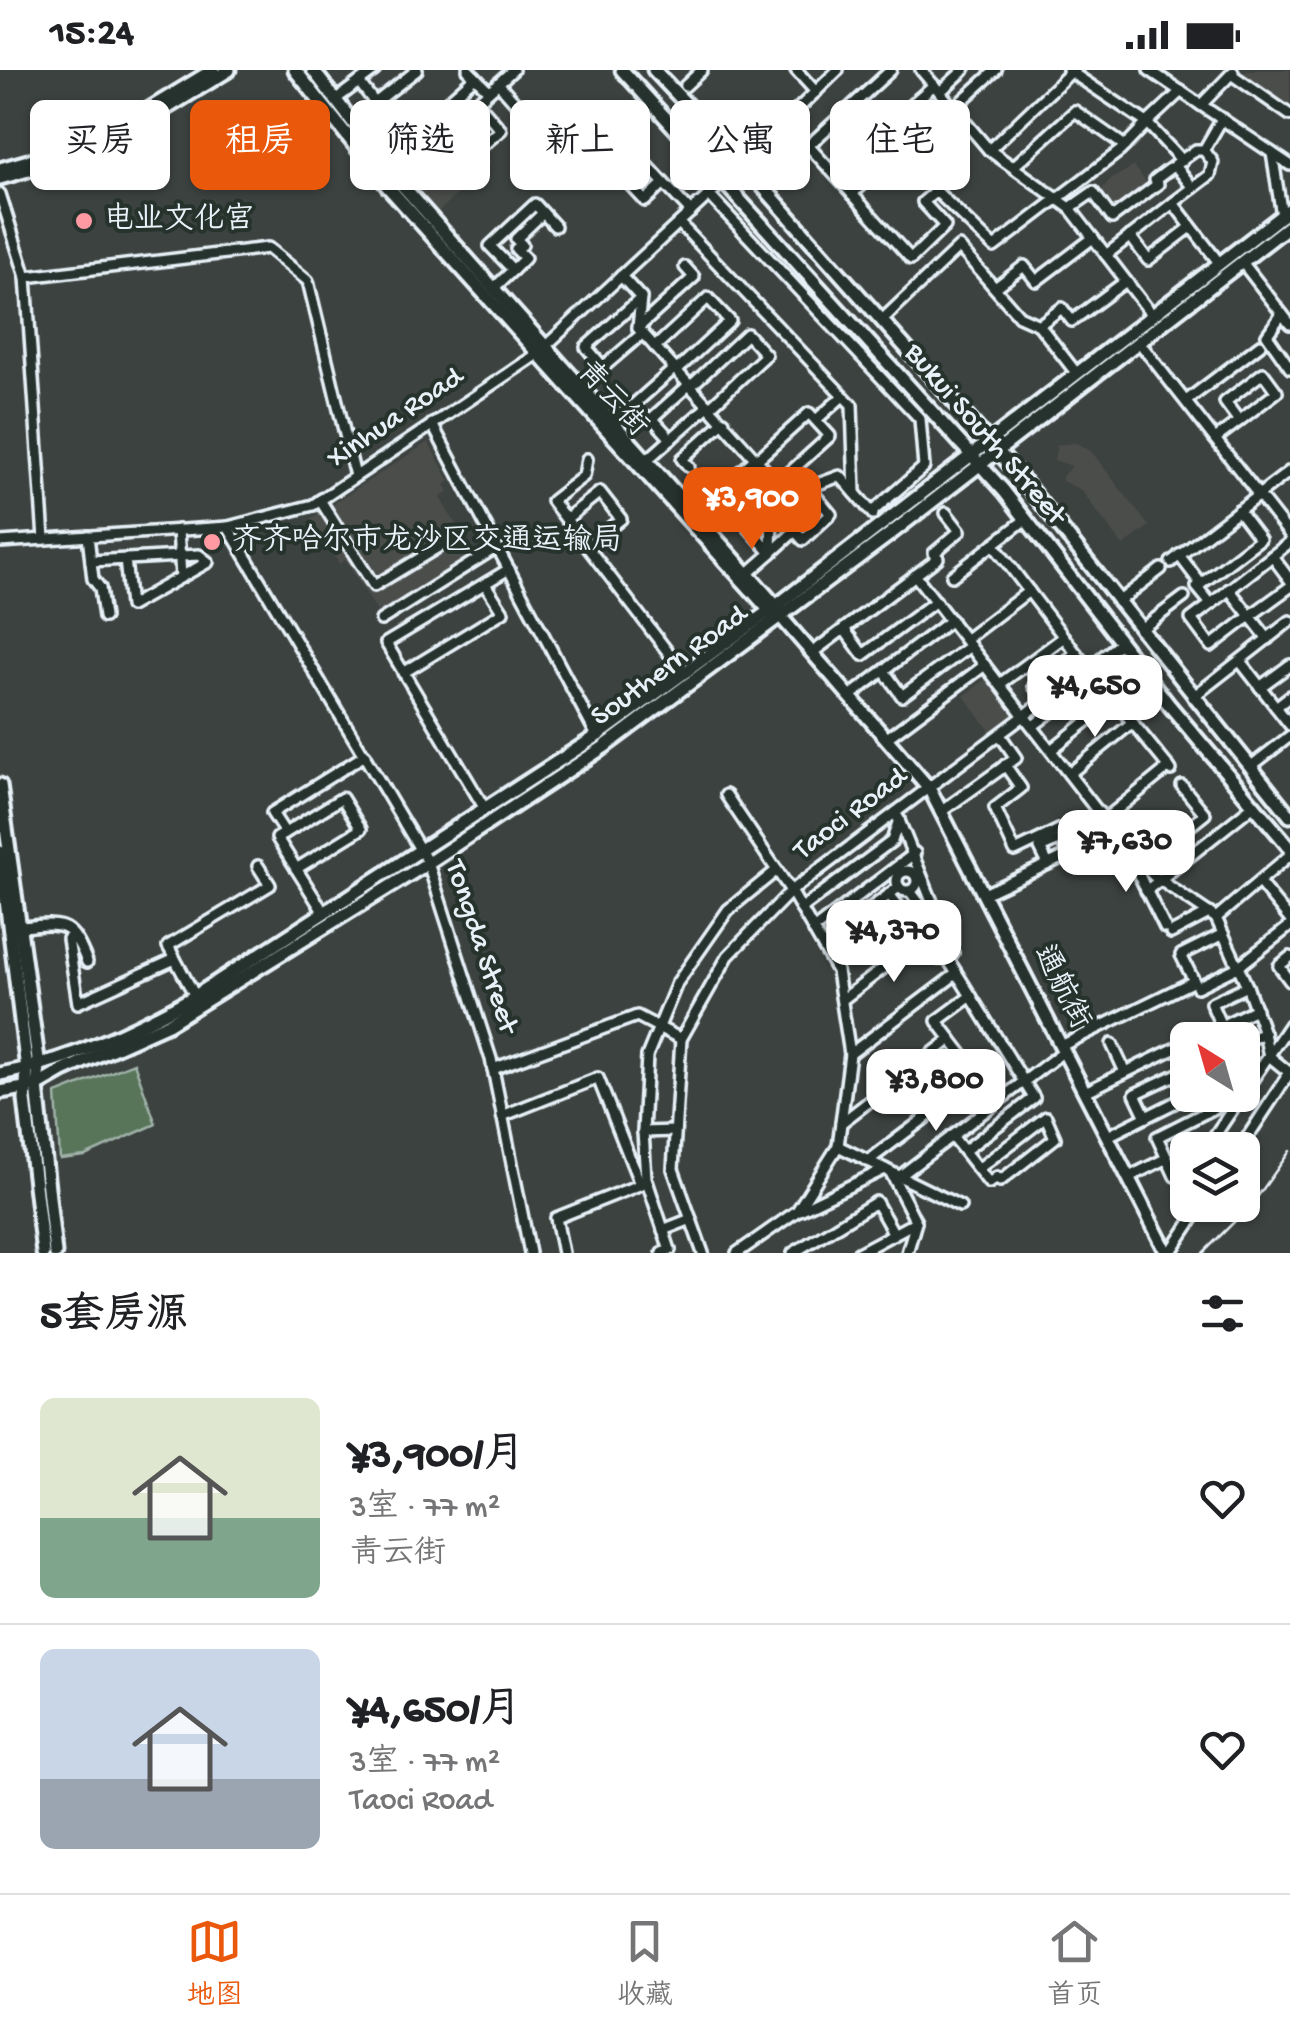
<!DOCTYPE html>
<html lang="zh">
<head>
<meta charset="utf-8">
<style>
  :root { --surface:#fff; --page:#f6f6f6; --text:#202124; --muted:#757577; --line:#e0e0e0; --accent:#ea580c }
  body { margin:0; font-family:"Gochi Hand","LXGW WenKai TC",sans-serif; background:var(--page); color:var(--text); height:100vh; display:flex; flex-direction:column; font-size:38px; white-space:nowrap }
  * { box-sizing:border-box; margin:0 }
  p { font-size:32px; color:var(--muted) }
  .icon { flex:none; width:55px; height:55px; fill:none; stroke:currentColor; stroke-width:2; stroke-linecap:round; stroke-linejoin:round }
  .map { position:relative; height:1183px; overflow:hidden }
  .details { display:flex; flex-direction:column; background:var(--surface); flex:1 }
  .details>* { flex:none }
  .top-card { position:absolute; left:30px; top:30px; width:1230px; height:90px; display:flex; gap:20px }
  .needle { width:65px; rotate:323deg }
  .fabs { position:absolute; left:1170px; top:952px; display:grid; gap:20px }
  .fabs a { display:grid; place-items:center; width:90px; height:90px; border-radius:15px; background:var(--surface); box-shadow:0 2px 8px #0004; font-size:50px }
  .price { position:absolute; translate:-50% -85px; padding:0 22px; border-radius:20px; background:#fff; color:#222; font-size:32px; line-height:65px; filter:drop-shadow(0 2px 5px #0008) }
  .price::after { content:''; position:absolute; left:50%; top:60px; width:30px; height:22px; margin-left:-15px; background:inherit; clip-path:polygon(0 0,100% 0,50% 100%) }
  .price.selected { background:var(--accent); color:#fff }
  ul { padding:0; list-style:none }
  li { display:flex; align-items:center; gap:30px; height:250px; padding:0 40px }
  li+li { border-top:2px solid var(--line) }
  li span { display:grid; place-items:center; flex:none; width:280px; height:200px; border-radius:15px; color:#555 }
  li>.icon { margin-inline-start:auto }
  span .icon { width:120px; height:120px; fill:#fffc; stroke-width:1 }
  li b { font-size:42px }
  h2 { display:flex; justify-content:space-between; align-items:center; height:120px; padding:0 40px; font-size:42px }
  .pill { padding:0 35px; border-radius:15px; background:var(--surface); box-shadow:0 2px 8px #0004; font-size:35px; line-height:90px }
  .pill.selected { background:var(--accent); color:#fff }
  .status { display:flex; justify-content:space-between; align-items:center; height:70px; padding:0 50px; background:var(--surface); direction:ltr }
  .status svg { height:28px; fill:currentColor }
  .tab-bar { display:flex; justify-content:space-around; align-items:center; height:140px; border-top:2px solid var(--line); background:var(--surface); font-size:28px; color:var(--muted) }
  .tab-bar a { display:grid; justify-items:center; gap:5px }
  .tab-bar .selected { color:var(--accent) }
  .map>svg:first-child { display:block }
  .built { fill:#4c4d4c }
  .green { fill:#58745a; stroke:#a0b2a9; stroke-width:2.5 }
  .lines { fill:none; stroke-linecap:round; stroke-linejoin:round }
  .minor-tunnel { stroke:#565c5b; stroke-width:9; stroke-dasharray:9 4.5; stroke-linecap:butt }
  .minor-casing { stroke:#e8f1f8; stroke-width:16 }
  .major-casing { stroke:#e8f1f8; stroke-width:19 }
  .minor { stroke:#26332d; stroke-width:9 }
  .major { stroke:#26332d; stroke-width:11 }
  .rail { stroke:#e8f1f8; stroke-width:2.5 }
  .poi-dot { fill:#ff9aa2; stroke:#26332d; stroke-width:4 }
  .labels { text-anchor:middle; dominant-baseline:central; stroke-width:8; stroke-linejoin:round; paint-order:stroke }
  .poi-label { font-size:30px; fill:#e8f1f8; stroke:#26332d; text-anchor:start }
  .street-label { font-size:30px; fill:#e8f1f8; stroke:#26332d }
</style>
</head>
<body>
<div class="status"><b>15:24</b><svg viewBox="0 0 49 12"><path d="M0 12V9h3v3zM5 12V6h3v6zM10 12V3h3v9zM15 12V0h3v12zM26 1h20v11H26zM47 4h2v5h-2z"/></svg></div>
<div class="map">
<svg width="1290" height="1183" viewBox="0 0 1290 1183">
  <rect width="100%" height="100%" fill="#3c423f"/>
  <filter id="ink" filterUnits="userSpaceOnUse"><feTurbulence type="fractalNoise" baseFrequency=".01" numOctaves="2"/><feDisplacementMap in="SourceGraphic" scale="20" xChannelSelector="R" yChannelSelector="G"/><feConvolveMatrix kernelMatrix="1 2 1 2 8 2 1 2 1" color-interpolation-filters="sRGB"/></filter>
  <g filter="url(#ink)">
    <!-- built -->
    <g class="built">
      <path d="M1247,0H1290V39L1256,19L1242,5Z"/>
      <path d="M456,55L491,93L438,142L403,104Z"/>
      <path d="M1134,96L1148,115L1111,143L1100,121L1110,110Z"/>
      <path d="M428,372L450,411L445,415L449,421L440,428L476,487L380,546L345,490L339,494L310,449Z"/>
      <path d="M1076,373L1091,381L1149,456L1123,476L1081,420L1062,411V406L1072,396L1054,390L1057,375Z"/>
      <path d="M988,607L1017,645L992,663L964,626Z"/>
    </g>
    <!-- green -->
    <path class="green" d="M134,993L156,1054L85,1086L60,1089L56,1024Z"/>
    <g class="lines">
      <!-- minor-tunnel -->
      <path class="minor-tunnel" d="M1184,527L1193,520"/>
      <!-- minor casing -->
      <g class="minor-casing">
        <g id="minor">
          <path d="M468,0L489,21"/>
          <path d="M796,0L816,22"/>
          <path d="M921,0L989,80L1070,138L1153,246"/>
          <path d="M1074,0L1071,2L1147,53L1181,21"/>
          <path d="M1149,0L1290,95"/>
          <path d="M1231,4L1290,45"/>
          <path d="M359,12L375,33L372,35L413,89"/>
          <path d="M498,13L538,58"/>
          <path d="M685,16L702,0"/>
          <path d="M940,22L964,0"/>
          <path d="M335,30L375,0"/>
          <path d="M477,32L501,60L482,76"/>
          <path d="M375,33L417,0"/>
          <path d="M1201,35L1233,2"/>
          <path d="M954,38L996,0"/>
          <path d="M786,51L911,189L945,156L923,132L936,121L899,81L951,35"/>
          <path d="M401,73L475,7"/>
          <path d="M808,76L891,0"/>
          <path d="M989,80L1071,2L1068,0"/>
          <path d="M1272,83L1282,146"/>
          <path d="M1013,97L1075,41L1125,76"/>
          <path d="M834,102L934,15"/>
          <path d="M394,106L513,0"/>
          <path d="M664,113L645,131L599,81L618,63C642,89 666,116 691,142"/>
          <path d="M1193,118L1175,95L1196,80H1204L1222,49"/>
          <path d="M936,121L994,177L1120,81L1147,53L1182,91"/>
          <path d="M0,124L26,207L44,469"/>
          <path d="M852,124L899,81"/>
          <path d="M709,125L920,349L924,397L872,442"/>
          <path d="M1173,133L1210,105L1213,92L1204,80"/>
          <path d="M1070,138L1093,122L1112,148L1158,114L1155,110L1175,95"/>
          <path d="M679,153L852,335L855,423L873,444"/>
          <path d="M1130,166L1148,190L1191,157"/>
          <path d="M1106,185L1173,133L1220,194"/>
          <path d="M1242,192L1290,254"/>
          <path d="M513,200L525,188L516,179L522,175L516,169L543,143"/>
          <path d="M621,206L641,228L638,258L796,434L818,414L840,406L855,423"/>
          <path d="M26,207L268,178L308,211L355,406"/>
          <path d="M995,218L1024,196L1036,211L1093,168"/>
          <path d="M493,219L513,200L490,176L535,134L555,156"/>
          <path d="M1282,244L1267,265L1290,298"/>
          <path d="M882,250L959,177L1019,246L1039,255L1077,304"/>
          <path d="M1039,255L1062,238L1072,251L1126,211"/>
          <path d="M638,258L694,207L685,197"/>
          <path d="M1139,272L1290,465"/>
          <path d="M655,277L708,228L730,251L677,300"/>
          <path d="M603,297L586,277L641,228"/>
          <path d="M1263,303L1277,322L1239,351L1225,332Z"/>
          <path d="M691,316L747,264L766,285L710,337"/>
          <path d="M580,317L643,263"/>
          <path d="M1186,331L1260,275"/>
          <path d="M816,350L843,326"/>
          <path d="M613,353L675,298"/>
          <path d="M432,354L597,666"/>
          <path d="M671,369L652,348L690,314"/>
          <path d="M1215,369L1239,351"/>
          <path d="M587,389L584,406L552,431L684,603"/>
          <path d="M758,389L809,343L830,366L779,412"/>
          <path d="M646,391L709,335"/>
          <path d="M689,397L682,389L724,351"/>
          <path d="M773,406L771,483L795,461"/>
          <path d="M718,423L771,483L747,504"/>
          <path d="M320,430L374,516L445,473"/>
          <path d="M796,434L795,461L803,470L831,444L811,420"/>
          <path d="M694,444L757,387"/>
          <path d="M566,449L600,422L621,449L587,476"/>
          <path d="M228,457L428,793L491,989L530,1183"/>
          <path d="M178,460L181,507"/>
          <path d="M88,466L93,509L100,518L104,547"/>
          <path d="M0,472L228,457L313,435L536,285L724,111L838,0"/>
          <path d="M993,474L1076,583"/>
          <path d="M1179,485L1201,514L1260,469L1238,440"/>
          <path d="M1272,486L1290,510"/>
          <path d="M91,491L199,485L208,492L130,536L125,489"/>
          <path d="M1171,492L1290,401"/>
          <path d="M915,505L1123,774L1154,806L1216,848L1247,916L1264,963L1269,986L1290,1003"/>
          <path d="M952,506L1026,449"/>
          <path d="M1201,514L1197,517L1211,534L1290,472"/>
          <path d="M1229,519L1250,546L1290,517"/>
          <path d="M1118,532L1161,499"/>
          <path d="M1211,534L1191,549L1211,576L1250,546L1268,569"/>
          <path d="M381,550L497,477"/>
          <path d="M844,559L863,585L936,531"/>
          <path d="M1140,560L1184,527"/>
          <path d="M966,569L1029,521"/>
          <path d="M812,583L938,488L934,483L960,461L946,443"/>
          <path d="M1240,591L1290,655"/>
          <path d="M884,601L902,626L970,576"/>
          <path d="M403,603L503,542L485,514"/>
          <path d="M1000,614L1064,567"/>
          <path d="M1260,617L1290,595"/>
          <path d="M850,626L951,550"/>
          <path d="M1193,627L1290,551"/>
          <path d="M1045,630L1034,616L1076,583L1171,700"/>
          <path d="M1276,637L1290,626"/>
          <path d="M1033,656L1097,607"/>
          <path d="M887,668L985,595"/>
          <path d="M1051,680L1115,629"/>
          <path d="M1005,695L1021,718L995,738L1015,781L1061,759"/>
          <path d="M1250,697L1290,666"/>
          <path d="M1069,704L1133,652"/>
          <path d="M726,725L791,821L837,901L850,984L838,1076L797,1141L737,1183"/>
          <path d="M485,739L386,573L509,499"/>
          <path d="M942,741L1016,688L1000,665"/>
          <path d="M1104,750L1169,697"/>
          <path d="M285,763L272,743L365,685"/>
          <path d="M1127,781L1165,858"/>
          <path d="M1142,794L1205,744L1182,716"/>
          <path d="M296,799L361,759L342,728L277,768L324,843"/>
          <circle cx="907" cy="811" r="10"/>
          <path d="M1259,812L1290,850"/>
          <path d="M1146,821L1254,735"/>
          <path d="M889,824L939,889L953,883L896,743"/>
          <path d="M984,824L1068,785L1061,769L1040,778L1048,794"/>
          <path d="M801,839L892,771L899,749"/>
          <path d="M905,845L925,841L910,821"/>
          <path d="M1216,848L1290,785"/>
          <path d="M20,857C63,854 70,849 87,892"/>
          <path d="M813,860L915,783"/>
          <path d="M1171,863L1209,843"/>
          <path d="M68,869L78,933L175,889"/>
          <path d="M826,881L844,868L839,862L899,817"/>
          <path d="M946,886L971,926L937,951L998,1031"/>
          <path d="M1290,887L1279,896L1290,911"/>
          <path d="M1197,917L1238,897L1290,856"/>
          <path d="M195,926L168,876L270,815L258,796"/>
          <path d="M842,930L923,868"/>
          <path d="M1221,956L1211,933L1247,916"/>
          <path d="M1192,970L1256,939"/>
          <path d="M1242,973L1264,963"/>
          <path d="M1112,974L1125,1002"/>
          <path d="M1061,976L1194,911L1181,885L1223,864"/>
          <path d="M850,984L956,904"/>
          <path d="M1242,995L1247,1004"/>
          <path d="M493,999L637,946L681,969"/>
          <path d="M1085,1022L1188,972"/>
          <path d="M1242,1025L1290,954"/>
          <path d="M502,1046L598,1008L640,1114"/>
          <path d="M1146,1047L1135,1024L1188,999"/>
          <path d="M841,1053L951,969"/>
          <path d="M643,1062L675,1061"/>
          <path d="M952,1066L989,1113L997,1107L1000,1111L1055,1068L1046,1047L978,1099"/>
          <path d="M1108,1066L1190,1025"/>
          <path d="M838,1076L960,1136"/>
          <path d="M1205,1080L1242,1025"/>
          <path d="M1239,1080L1290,1002"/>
          <path d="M964,1081L1034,1028L971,926"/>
          <path d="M868,1091L980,1007"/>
          <path d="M1188,1100L1175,1106L1157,1067L1240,1025"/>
          <path d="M891,1103L916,1152L907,1183"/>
          <path d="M900,1106L1064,981"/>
          <path d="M1129,1107L1167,1088"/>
          <path d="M800,1140L885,1099"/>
          <path d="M663,1160L691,1149"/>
          <path d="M563,1183L556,1148L644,1113"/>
          <path d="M662,1183L670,1180L646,1108L643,1062L647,986L677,913L728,840L777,800"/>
          <path d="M703,1183L673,1099L681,969L728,886L791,821L1121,573"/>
          <path d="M793,1183L876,1132L894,1164"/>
          <path d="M858,1183L916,1152"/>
          <path d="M1170,1183L1202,1135"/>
        </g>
      </g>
      <!-- major casing -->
      <g class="major-casing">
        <g id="major">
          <path d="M295,0L388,117L772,543"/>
          <path d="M313,0L394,106L776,536L781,547L929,718L1167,1183"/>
          <path d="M622,0L1004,421L1170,636L1290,778"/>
          <path d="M654,0L742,93L1018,404L1290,746"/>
          <path d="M0,99L95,72L213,0"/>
          <path d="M0,108L98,80L229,0"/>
          <path d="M0,715L39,996L37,1016L55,1183"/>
          <path d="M0,782L27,999L25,1030L43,1183"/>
          <path d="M0,1004C68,992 135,960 195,926L597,666L776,536L1290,139"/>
          <path d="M0,1022L37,1016L63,1001L168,954L428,793L604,677L889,465L1290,155"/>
        </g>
      </g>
      <!-- minor -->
      <use href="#minor" class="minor"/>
      <!-- major -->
      <use href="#major" class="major"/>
      <!-- rail -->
      <path class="rail" d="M1203,1183L1253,1133L1290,1081"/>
    </g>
  </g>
  <!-- markers -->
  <g class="poi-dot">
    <circle cx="84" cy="151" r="10"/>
    <circle cx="212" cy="472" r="10"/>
  </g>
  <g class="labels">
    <!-- poi labels -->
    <g class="poi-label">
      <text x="104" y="151">电业文化宫</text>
      <text x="232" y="472">齐齐哈尔市龙沙区交通运输局</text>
    </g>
    <!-- street labels -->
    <g class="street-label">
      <text transform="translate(611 330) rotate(48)">青云街</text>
      <text transform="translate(396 349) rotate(-34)">Xinhua Road</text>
      <text transform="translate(984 365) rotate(49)">Bukui South Street</text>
      <text transform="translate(670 597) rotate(-36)">Southern Road</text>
      <text transform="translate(851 745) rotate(-37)">Taoci Road</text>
      <text transform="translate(480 877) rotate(72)">Tongda Street</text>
      <text transform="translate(1060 918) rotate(63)">通航街</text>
    </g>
  </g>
</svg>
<div class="fabs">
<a><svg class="needle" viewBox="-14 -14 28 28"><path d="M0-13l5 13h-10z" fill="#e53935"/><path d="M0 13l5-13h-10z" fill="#757577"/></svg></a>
<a><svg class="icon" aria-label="layers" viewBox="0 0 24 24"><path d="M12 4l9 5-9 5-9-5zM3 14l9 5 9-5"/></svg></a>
</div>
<b class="price selected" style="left:752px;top:482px">¥3,900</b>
<b class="price" style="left:1095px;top:670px">¥4,650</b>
<b class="price" style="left:1126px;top:825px">¥7,630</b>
<b class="price" style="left:894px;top:915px">¥4,370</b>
<b class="price" style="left:936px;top:1064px">¥3,800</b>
<div class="top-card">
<a class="pill">买房</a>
<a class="pill selected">租房</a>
<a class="pill">筛选</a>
<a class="pill">新上</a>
<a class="pill">公寓</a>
<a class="pill">住宅</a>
</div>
</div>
<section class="details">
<h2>5套房源<svg class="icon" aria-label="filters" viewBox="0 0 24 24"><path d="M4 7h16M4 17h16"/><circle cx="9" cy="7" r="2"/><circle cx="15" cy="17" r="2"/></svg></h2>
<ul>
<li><span style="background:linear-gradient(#dfe7d0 60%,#7fa58c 0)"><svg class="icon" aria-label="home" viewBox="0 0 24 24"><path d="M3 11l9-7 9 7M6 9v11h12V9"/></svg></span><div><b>¥3,900/月</b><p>3室 · 77 m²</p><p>青云街</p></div><svg class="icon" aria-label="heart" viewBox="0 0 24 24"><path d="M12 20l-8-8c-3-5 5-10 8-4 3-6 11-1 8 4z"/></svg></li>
<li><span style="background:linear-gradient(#c9d6e8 65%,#9aa5b1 0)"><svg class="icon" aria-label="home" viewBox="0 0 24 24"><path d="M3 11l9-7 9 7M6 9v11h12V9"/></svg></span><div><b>¥4,650/月</b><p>3室 · 77 m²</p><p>Taoci Road</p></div><svg class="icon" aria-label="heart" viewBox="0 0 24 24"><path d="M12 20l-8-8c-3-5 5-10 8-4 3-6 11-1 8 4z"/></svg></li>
</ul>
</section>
<nav class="tab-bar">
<a class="selected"><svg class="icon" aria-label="map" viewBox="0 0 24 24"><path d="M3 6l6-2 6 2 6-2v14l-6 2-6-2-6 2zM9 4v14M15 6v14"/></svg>地图</a>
<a><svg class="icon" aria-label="saved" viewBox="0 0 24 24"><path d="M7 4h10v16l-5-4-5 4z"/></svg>收藏</a>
<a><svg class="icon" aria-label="home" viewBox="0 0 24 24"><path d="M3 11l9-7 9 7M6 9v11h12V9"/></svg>首页</a>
</nav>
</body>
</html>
